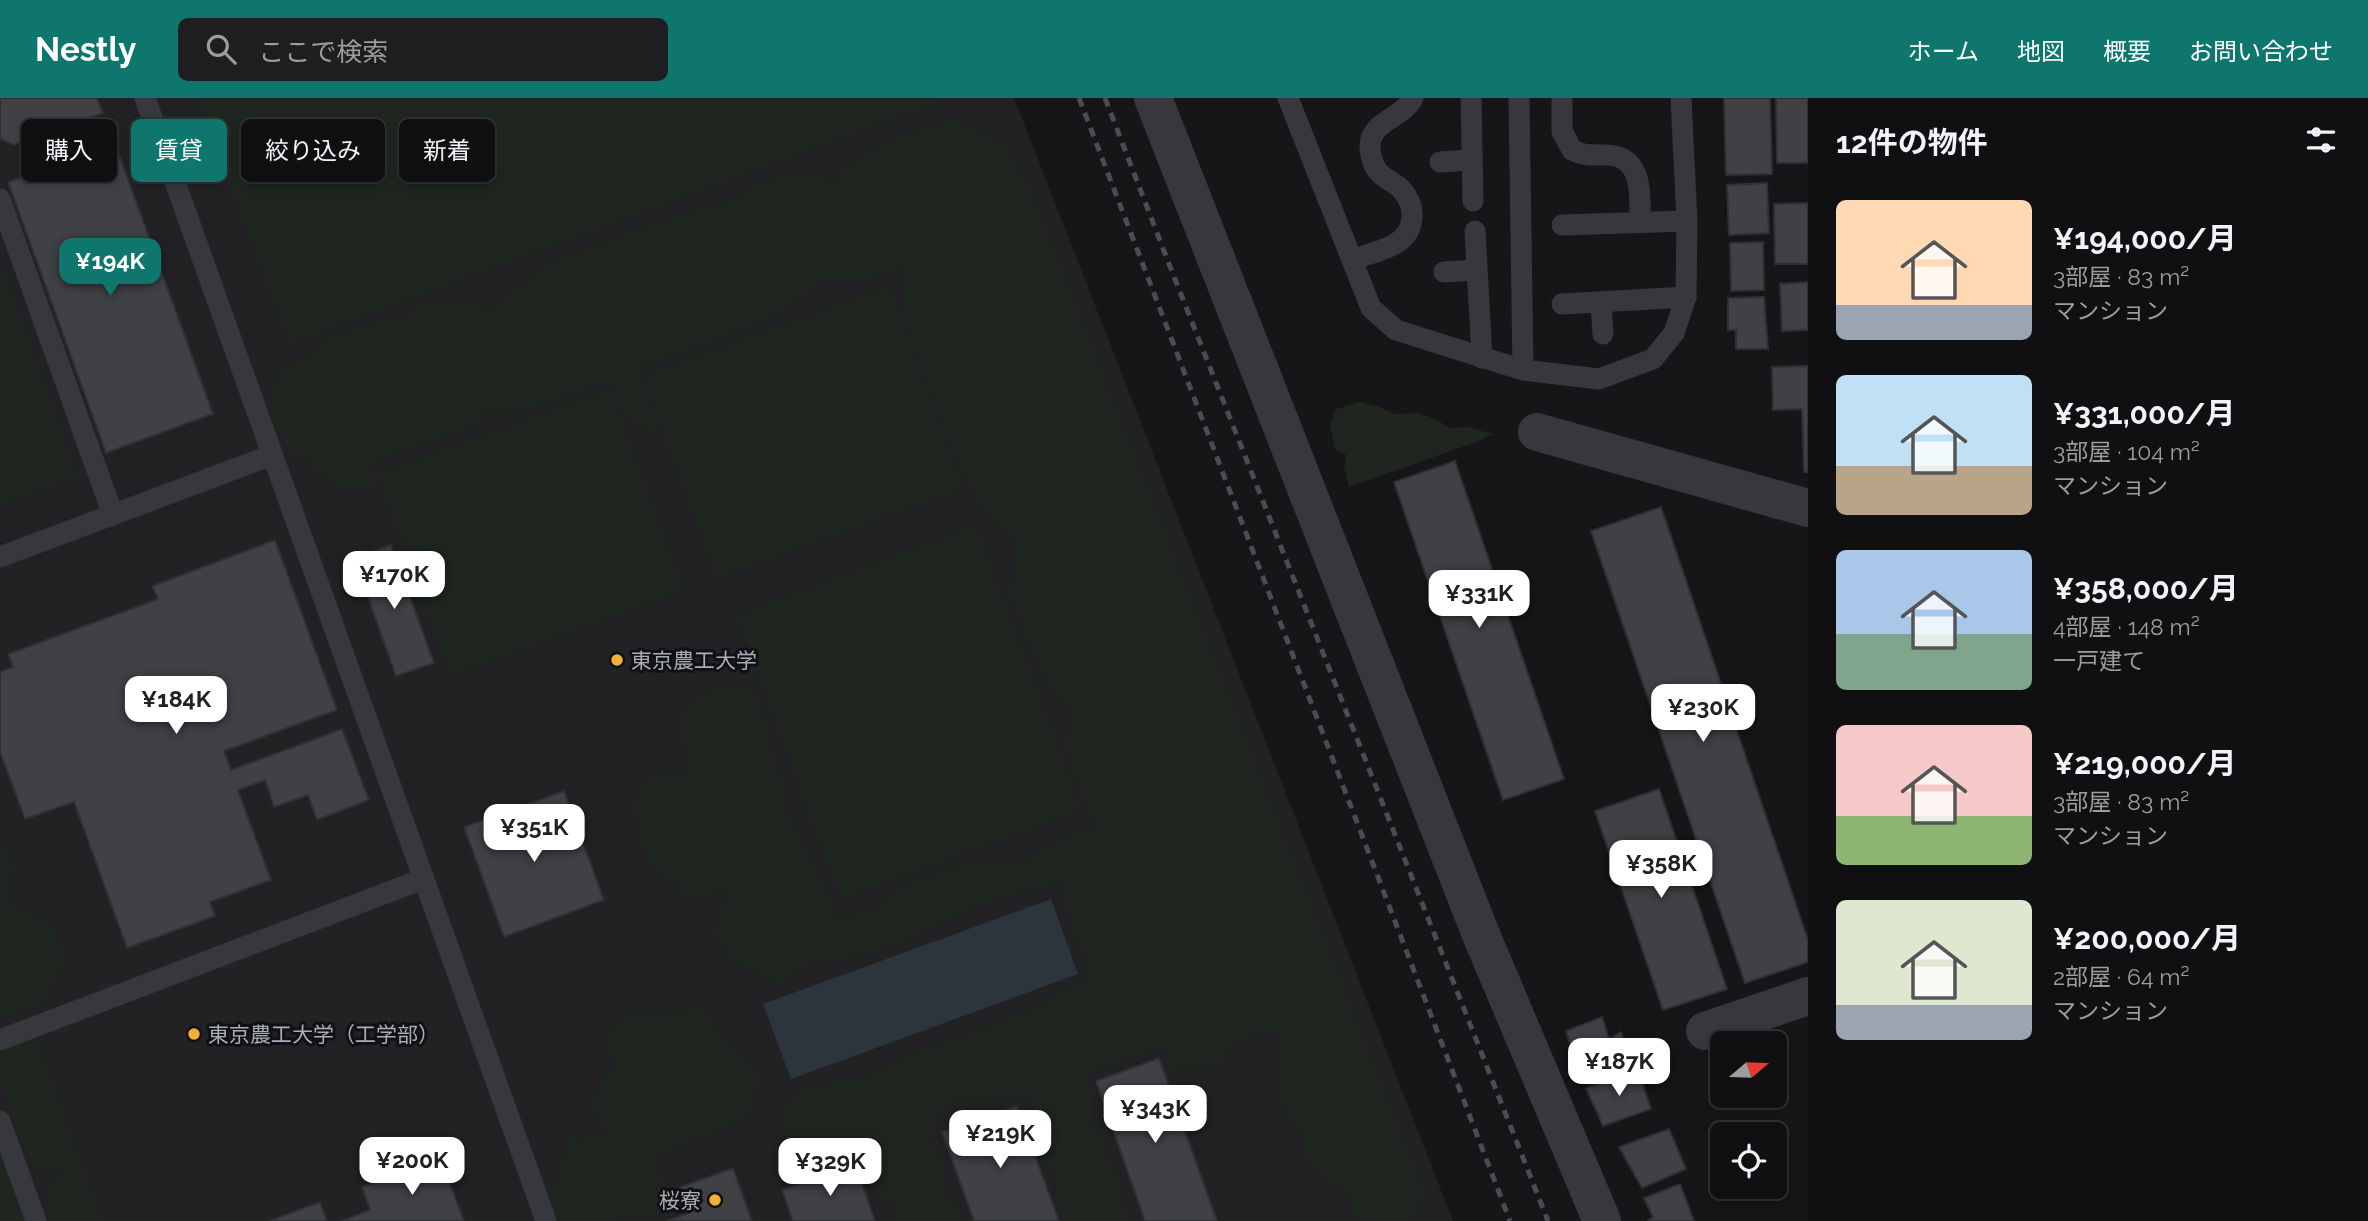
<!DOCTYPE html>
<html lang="ja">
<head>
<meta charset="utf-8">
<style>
  :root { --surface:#101012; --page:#1e1e20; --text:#f1f3f6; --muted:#9c9d9f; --line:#303032; --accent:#0f766e }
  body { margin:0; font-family:Raleway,"Noto Sans JP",sans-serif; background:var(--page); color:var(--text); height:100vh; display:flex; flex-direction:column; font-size:26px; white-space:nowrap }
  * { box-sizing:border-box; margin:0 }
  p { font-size:23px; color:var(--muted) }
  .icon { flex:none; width:38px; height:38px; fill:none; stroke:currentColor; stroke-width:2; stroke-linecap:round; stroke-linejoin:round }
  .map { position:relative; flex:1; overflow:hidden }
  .drawer { display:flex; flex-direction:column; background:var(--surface); width:560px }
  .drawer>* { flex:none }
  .top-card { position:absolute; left:21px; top:21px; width:665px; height:63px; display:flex; gap:14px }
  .needle { width:46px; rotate:71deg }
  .buttons { position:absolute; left:1710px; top:933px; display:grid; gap:14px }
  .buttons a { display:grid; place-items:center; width:77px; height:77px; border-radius:10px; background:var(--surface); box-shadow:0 4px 10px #0003,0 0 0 2px var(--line); font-size:35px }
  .price { position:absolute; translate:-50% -60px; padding:0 16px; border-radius:14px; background:#fff; color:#222; font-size:23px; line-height:46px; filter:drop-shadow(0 2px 4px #0008) }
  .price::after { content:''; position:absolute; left:50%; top:42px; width:21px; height:16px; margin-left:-10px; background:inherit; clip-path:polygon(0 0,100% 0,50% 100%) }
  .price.current { background:var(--accent); color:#fff }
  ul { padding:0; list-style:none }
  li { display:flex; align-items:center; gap:21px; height:175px; padding:0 28px }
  li span { display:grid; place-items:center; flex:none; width:196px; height:140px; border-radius:10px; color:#555 }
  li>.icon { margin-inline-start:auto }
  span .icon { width:84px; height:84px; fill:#fffc; stroke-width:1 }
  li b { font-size:30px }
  h2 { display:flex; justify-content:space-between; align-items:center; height:84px; padding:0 28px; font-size:30px }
  .chip { padding:0 24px; border-radius:10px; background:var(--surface); box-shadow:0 4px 10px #0003,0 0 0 2px var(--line); font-size:24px; line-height:63px }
  .chip.current { background:var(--accent); color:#fff }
  header { display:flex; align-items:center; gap:42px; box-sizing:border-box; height:98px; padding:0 35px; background:var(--accent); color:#fff }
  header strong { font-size:33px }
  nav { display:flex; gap:38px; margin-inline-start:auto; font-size:24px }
  .search { width:490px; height:63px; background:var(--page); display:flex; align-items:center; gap:18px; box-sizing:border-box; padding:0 24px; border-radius:10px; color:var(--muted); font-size:26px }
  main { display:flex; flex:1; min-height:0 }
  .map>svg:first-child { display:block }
  .built { fill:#222225 }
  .green { fill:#1e261f }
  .water { fill:#2c353c }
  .building { fill:#404145; stroke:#303034; stroke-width:2 }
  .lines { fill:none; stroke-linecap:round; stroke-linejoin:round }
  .lane { stroke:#37383d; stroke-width:21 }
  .street { stroke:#37383d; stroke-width:38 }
  .rail { stroke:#4a4c52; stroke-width:5; stroke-dasharray:9 7; stroke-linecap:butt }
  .poi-dot { fill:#f2b134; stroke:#111113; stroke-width:2.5 }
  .labels { text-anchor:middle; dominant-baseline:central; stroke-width:6; stroke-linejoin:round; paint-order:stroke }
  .poi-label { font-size:21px; fill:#a8adb8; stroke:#111113; text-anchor:start }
</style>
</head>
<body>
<header>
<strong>Nestly</strong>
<div class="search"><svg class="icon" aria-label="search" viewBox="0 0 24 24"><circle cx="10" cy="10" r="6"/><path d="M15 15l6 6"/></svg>ここで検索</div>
<nav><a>ホーム</a><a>地図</a><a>概要</a><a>お問い合わせ</a></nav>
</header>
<main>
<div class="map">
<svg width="1808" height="1123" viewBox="0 0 1808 1123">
  <rect width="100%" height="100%" fill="#161618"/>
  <!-- built -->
  <path class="built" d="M0,0H1014L1453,1123H0Z"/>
  <!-- green -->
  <g class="green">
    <path d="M200,0H951L291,246Z"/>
    <path d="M954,20L1001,46L1030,96L1422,1095L1407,1123H1368L1354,1116L1351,1095L1330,1087L1308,1059L1302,1032L1281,1002L1279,966L1283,938L1272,931L1230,949L1212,970L1173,972L1165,948L1087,977L1099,1045L1119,1086L1123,1123H1068L1059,1105L1056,1077L1037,1041V998L940,1006L929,1045L944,1064V1097L957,1112L959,1123H898V1112L873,1092L865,1054L834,1049L789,1054L780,1012L809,986L861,981L911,954L958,940L1027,913L1095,876L1074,832L1062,785L986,805L904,843L860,859L815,863L778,887L736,866L715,831L733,794L689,799L654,768L639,731L634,702L653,677L673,674L694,681L687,674L683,621L692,603L713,589L752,588L777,674L784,715L818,779L834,819L868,815L897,790L958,767L1026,762L1055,743L1097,726L1077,679L1066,643L1078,618L1051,589L1031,548L1012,498L1019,442L993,423L959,366L907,224L900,170L864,183L823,180L795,204L760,226L636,271L658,334L650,337L627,319L610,283L528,311L506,315L485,313L479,324L465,331L367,367L375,391C337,389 326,393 308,356H291L282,337L270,320L273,296L285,268L312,257L327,241L376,223H399L422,206L447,205L492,209L555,162L657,124L722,105L769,81L806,76L836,83L856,60L886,43Z"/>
    <path d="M0,167L77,380L0,408Z"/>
    <path d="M888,188L962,392L718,480L644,277Z"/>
    <path d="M609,291L682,494L451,578L378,375Z"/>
    <path d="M1359,304L1380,309L1394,316L1418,315L1436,321L1449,330L1468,329L1492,336L1479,343L1349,389L1344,369L1346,357L1335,351L1330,327L1336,311Z"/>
    <path d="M974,428L1080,713L842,801L737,516Z"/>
    <path d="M0,742L12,771L2,801C46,818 52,818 62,866L40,907L0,921Z"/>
    <path d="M705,911L718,940L758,980L742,1023L653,1059L667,1100L659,1117L619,1118L615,1123H557L553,1095L572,1041L609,1036L595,1013L601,982L617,972L607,940L629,916Z"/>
    <path d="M34,940L100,1123H50L49,1120V1091L63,1073L42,1071L27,1057L0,981V953Z"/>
    <path d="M0,1057L24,1123H0Z"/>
  </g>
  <!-- water -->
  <path class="water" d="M1051,801L1078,876L791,981L763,906Z"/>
  <!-- building -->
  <g class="building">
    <path d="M0,0H97L103,15L14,47L0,41Z"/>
    <path d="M1724,0H1770L1772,76L1726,77Z"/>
    <path d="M1776,0H1808V65H1777Z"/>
    <path d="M115,45L213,316L106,355L8,84Z"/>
    <path d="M1767,85L1769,135L1729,137L1727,87Z"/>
    <path d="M1808,105V166H1775L1774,106Z"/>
    <path d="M1763,144L1764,192L1731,193L1730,145Z"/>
    <path d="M1808,184V232L1782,233L1780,186Z"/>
    <path d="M1764,199L1768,251H1736V232H1728V200Z"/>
    <path d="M1808,268V374H1804L1802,311L1773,312L1772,269Z"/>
    <path d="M1455,363L1564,681L1503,702L1394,384Z"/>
    <path d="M1661,409L1808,842V864L1745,885L1591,433Z"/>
    <path d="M275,442L337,612L224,653L231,672L342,631L369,702L317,722L308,697L274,709L265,682L238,692L271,782L210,804L215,818L127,850L74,704L25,721L0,654V574L13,569L8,556L158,501L152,488Z"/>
    <path d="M391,447L434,565L396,578L354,460Z"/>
    <path d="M1659,691L1727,891L1663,912L1595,713Z"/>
    <path d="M564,693L604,802L504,839L464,729Z"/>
    <path d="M1602,919L1609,941L1621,934L1628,957L1606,965L1604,960L1577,970L1566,933Z"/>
    <path d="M1159,960L1217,1123H1145L1096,983Z"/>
    <path d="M1638,972L1651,1011L1603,1028L1586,990Z"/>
    <path d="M1017,1008L1059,1123H974L942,1034Z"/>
    <path d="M1669,1031L1686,1071L1642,1090L1619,1049Z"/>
    <path d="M440,1059L464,1123H341L370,1112L362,1089Z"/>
    <path d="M855,1065L875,1123H793L782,1092Z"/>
    <path d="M733,1070L752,1123H666L689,1115L680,1089Z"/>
    <path d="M1680,1086L1694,1123H1648L1653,1119L1644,1100Z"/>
    <path d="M320,1104L327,1123H269Z"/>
  </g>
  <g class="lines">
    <!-- lane -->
    <g class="lane">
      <path d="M145,0L546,1123"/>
      <path d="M1288,0L1371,210L1396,232L1523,272L1599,281L1653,261L1674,235L1686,199L1687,123L1681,0"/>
      <path d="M1471,0L1473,103"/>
      <path d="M1519,0L1523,272"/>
      <path d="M1562,0V33L1572,52C1584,58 1592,57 1604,57C1644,56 1640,97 1640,124"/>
      <path d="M1440,64L1472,62"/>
      <path d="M0,101L113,417"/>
      <path d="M1562,127L1687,123"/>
      <path d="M1475,133L1482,260"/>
      <path d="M1352,162C1365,157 1380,154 1393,147C1415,136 1418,110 1402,92C1395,84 1383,81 1377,72C1372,65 1368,49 1371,41C1378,21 1403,19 1413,0"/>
      <path d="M1444,174L1476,172"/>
      <path d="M1601,204L1603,236"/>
      <path d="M1562,206L1686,199"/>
      <path d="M0,459L272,357"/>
      <path d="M0,942L423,781"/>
      <path d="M0,1023L36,1123"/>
    </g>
    <!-- street -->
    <g class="street">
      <path d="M1153,0L1482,839L1602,1123"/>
      <path d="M1537,334L1808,410"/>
      <path d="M1705,933L1808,898"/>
    </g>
    <!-- rail -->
    <g class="rail">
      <path d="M1079,0L1510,1123"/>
      <path d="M1105,0L1169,166L1548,1123"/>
    </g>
  </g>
  <!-- markers -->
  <g class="poi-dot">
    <circle cx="617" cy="562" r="7"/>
    <circle cx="194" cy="936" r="7"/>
    <circle cx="715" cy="1102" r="7"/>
  </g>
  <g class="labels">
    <!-- poi labels -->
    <g class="poi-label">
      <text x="631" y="562">東京農工大学</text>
      <text x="208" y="936">東京農工大学（工学部）</text>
      <text x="701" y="1102" text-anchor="end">桜寮</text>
    </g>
  </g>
</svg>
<div class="buttons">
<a><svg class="needle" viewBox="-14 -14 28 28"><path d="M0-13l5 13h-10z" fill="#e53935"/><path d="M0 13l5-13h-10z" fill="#9c9d9f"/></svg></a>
<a><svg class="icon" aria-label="locate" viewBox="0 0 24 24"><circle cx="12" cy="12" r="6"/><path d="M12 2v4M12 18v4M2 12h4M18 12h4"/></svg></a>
</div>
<b class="price current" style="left:110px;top:200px">¥194K</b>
<b class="price" style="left:394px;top:513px">¥170K</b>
<b class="price" style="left:1479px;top:532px">¥331K</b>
<b class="price" style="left:176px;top:638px">¥184K</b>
<b class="price" style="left:1703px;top:646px">¥230K</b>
<b class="price" style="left:534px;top:766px">¥351K</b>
<b class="price" style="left:1661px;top:802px">¥358K</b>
<b class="price" style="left:1619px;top:1000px">¥187K</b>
<b class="price" style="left:1155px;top:1047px">¥343K</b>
<b class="price" style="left:1000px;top:1072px">¥219K</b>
<b class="price" style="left:412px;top:1099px">¥200K</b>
<b class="price" style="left:830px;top:1100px">¥329K</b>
<div class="top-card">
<a class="chip">購入</a>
<a class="chip current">賃貸</a>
<a class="chip">絞り込み</a>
<a class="chip">新着</a>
</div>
</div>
<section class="drawer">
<h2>12件の物件<svg class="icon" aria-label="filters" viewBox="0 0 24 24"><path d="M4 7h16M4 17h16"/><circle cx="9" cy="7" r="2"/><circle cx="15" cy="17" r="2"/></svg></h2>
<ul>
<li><span style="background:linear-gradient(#ffd9b3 75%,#9aa5b1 0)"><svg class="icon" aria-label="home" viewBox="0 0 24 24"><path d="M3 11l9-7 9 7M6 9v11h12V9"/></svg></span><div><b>¥194,000/月</b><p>3部屋 · 83 m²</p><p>マンション</p></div></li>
<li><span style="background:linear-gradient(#bfe0f5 65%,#b9a48a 0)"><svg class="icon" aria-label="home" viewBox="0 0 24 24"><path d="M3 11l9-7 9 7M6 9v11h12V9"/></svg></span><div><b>¥331,000/月</b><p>3部屋 · 104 m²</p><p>マンション</p></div></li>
<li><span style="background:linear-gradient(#a9c7e8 60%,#7fa58c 0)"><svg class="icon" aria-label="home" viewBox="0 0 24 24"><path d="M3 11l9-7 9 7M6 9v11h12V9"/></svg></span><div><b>¥358,000/月</b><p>4部屋 · 148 m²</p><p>一戸建て</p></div></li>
<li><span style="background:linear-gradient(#f6c9c9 65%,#8fb573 0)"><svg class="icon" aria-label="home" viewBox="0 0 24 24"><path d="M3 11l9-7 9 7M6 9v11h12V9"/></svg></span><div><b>¥219,000/月</b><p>3部屋 · 83 m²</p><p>マンション</p></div></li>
<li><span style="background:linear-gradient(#dfe7d0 75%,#9aa5b1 0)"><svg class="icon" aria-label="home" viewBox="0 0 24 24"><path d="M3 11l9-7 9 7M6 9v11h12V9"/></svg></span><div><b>¥200,000/月</b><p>2部屋 · 64 m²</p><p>マンション</p></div></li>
</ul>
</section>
</main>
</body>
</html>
